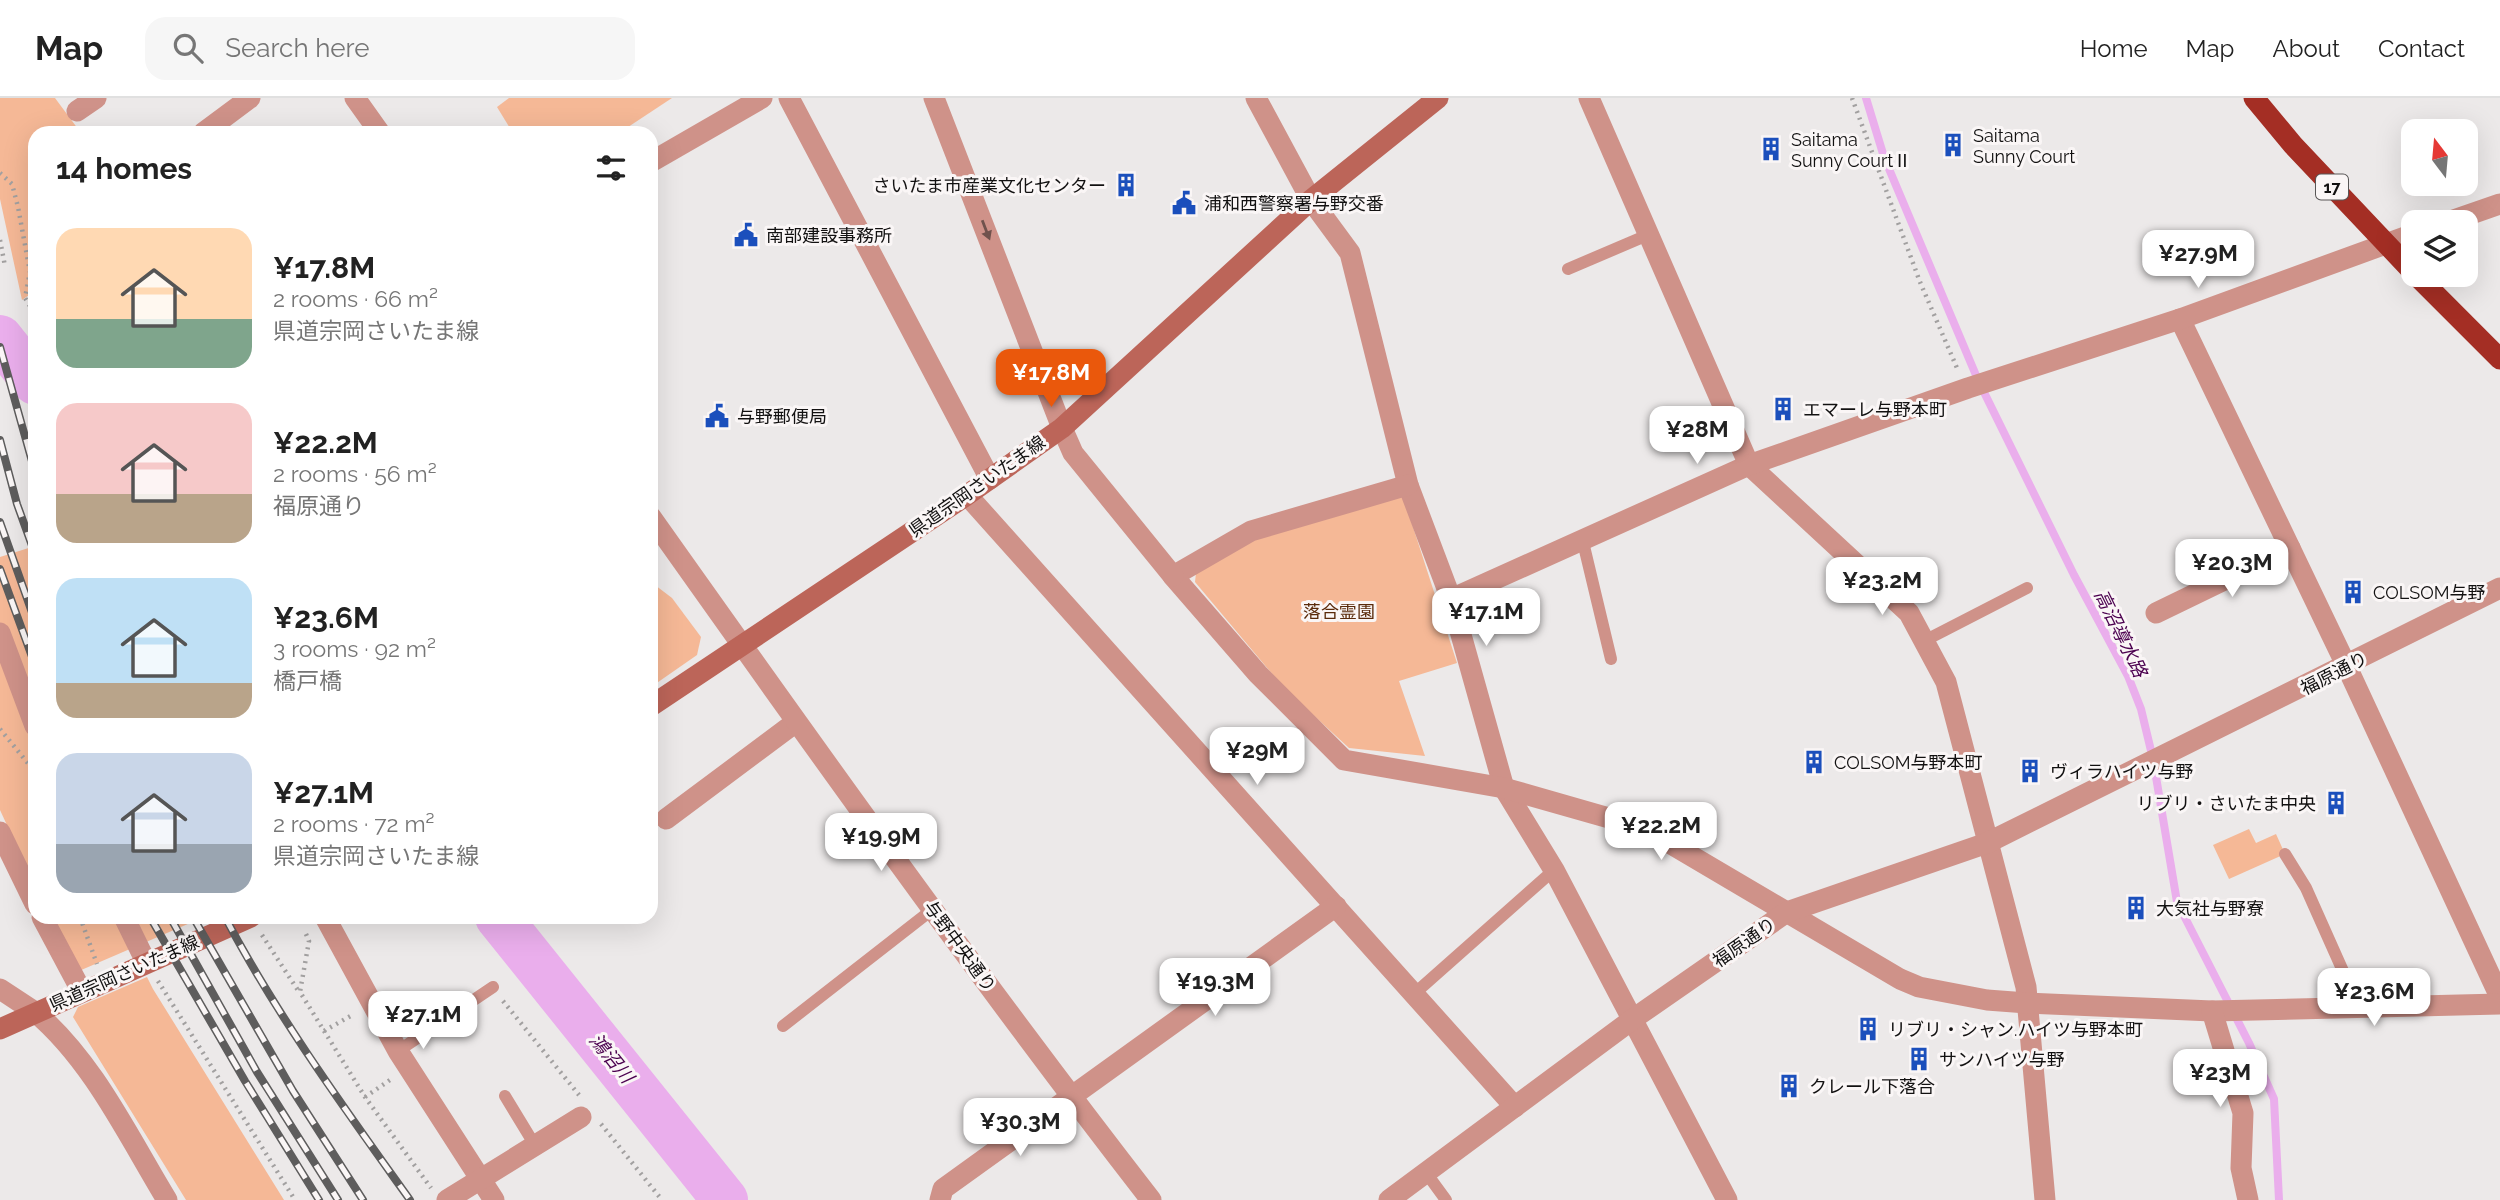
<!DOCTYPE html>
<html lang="en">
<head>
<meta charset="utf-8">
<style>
  :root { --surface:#fff; --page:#f6f6f6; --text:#222; --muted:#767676; --line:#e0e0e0; --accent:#ea580c }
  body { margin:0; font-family:Raleway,"Noto Sans JP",sans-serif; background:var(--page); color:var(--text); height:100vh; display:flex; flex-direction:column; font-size:26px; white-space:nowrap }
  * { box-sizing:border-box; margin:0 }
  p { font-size:23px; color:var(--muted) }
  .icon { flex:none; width:38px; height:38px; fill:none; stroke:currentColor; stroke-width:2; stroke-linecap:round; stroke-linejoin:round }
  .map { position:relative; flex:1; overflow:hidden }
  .panel { position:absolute; left:28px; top:28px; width:630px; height:798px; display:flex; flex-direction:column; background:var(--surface); border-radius:21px; box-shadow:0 7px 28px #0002 }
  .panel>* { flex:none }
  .needle { width:46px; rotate:344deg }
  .buttons { position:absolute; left:2401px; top:21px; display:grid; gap:14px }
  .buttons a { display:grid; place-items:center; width:77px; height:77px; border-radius:14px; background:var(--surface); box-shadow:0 7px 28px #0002; font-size:35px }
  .price { position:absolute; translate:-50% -60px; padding:0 16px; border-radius:14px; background:#fff; color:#222; font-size:23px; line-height:46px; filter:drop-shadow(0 2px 4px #0008) }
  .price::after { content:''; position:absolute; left:50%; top:42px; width:21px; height:16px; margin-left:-10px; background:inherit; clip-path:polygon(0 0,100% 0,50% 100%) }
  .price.active { background:var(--accent); color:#fff }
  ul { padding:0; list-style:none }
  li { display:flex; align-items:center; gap:21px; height:175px; padding:0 28px }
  li span { display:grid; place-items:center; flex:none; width:196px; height:140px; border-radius:21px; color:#555 }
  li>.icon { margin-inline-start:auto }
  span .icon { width:84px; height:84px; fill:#fffc; stroke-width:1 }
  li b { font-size:30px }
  h2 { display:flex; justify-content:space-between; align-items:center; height:84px; padding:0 28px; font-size:30px }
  header { display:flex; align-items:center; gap:42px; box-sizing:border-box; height:98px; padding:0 35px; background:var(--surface); border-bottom:2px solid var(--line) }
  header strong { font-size:33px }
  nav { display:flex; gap:38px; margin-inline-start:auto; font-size:24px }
  .search { width:490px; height:63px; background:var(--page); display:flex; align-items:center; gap:18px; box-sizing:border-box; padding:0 24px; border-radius:21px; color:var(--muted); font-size:26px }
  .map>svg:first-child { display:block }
  .green { fill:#f5b896 }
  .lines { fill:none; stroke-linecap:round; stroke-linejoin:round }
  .stream { stroke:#eaaeec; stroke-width:8 }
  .river { stroke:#eaaeec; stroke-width:46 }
  .path { stroke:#a2a0a0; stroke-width:4.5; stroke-dasharray:2 5; stroke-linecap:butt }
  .service { stroke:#cf9289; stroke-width:12 }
  .minor { stroke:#cf9289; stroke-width:21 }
  .tertiary { stroke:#cf9289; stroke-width:21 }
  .secondary { stroke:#bc6559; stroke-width:21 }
  .trunk { stroke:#a42e24; stroke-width:21 }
  .rail-casing { stroke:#5e5d5d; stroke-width:8 }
  .rail { stroke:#faf6f6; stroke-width:5; stroke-dasharray:16; stroke-linecap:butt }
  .oneway { fill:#70524d }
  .labels { text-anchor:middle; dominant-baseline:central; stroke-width:6; stroke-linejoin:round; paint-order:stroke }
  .shield { fill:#faf6f6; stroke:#585656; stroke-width:2 }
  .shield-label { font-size:16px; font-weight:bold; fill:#121111 }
  .poi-label { font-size:18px; fill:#121111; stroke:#faf6f6; text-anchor:start }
  .street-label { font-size:18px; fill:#121111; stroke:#faf6f6 }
  .park-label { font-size:18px; fill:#5a2a0a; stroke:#faf6f6 }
  .water-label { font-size:19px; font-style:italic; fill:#4b004f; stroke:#faf6f6 }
</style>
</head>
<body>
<header>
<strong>Map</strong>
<div class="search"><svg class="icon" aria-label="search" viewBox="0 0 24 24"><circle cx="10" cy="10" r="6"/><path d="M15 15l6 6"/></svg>Search here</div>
<nav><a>Home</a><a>Map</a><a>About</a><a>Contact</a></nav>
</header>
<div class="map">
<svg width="2500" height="1102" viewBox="0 0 2500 1102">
  <rect width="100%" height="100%" fill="#ece9e9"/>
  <!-- green -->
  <g class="green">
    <path d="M0,0H55L81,35H35V193L22,202L0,101Z"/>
    <path d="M509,0H672L619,35H513L497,9Z"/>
    <path d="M1403,398L1457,565L1399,583L1425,658L1349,650L1284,590L1195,484L1196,475L1254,439Z"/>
    <path d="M35,448V788L0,712V459Z"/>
    <path d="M651,484L672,500L701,539L697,557L651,589Z"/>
    <path d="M2249,731L2256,745L2276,736L2285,756L2229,781L2213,747Z"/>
    <path d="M50,819H204L79,873Z"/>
    <path d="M147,879L153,891L284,1102H186L73,919L78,909Z"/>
  </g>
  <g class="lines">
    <!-- stream -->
    <path class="stream" d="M1866,0L1884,59L1978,282L2074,477L2128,578L2141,611L2153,661L2177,804L2249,945L2274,1001L2279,1102"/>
    <!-- river -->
    <g class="river">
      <path d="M0,240L35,284"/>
      <path d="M498,819L725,1102"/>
    </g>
    <!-- path -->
    <g class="path">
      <path d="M1852,0L1920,184L1957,270"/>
      <path d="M0,75L12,86L18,109L30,174L25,200L35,216"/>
      <path d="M0,142L5,168"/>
      <path d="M0,631L31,669L35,680"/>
      <path d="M80,819L97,866"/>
      <path d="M306,836L309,843L300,894L365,999L431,1090"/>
      <path d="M262,837L299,894"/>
      <path d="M158,883L295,1102"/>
      <path d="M503,903L579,997"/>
      <path d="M324,933L354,916"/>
      <path d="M365,999L390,982"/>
      <path d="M601,1026L662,1102"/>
    </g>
    <!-- service -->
    <g class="service">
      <path d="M1568,171L1650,136"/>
      <path d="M1583,444L1611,561"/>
      <path d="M1924,543L2027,490"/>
      <path d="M2285,756L2306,790L2359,909"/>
      <path d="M1414,896L1554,772"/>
      <path d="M783,928L933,811"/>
      <path d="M398,953L493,889"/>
      <path d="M505,998L536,1049"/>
      <path d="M1427,1076L1446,1102"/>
    </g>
    <!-- minor -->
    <g class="minor">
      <path d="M789,0L990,381"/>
      <path d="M934,0L1062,330"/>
      <path d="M1256,0L1311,102L1350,155L1408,387L1451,501L1504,690L1554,772L1727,1102"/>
      <path d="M1589,0L1749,367L1909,515L1946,584L2026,889L2045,1102"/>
      <path d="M77,13L96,0"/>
      <path d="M203,35L250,0"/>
      <path d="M651,64L762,0"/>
      <path d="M2448,124L2500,106"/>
      <path d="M2180,221L2347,569L2500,899"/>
      <path d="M1408,387L1251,433L1173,478L1258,576L1344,662L1504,690L1644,730L1900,881L1919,889L1987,902L2027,905L2212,913L2500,906"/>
      <path d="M967,397L1515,1009"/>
      <path d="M1451,501L1749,367L1968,290L2180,221L2413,136"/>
      <path d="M2156,515L2290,450"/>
      <path d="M0,535L35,628"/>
      <path d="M666,721L796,624"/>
      <path d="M0,734L35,806"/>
      <path d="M42,819L82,894"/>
      <path d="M124,819L146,864"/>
      <path d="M325,819L398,953L494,1102"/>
      <path d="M0,891L35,914"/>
      <path d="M2212,913L2243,1015L2241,1070L2248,1102"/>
      <path d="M447,1102L581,1019"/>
      <path d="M940,1102L943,1091L1336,808"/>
      <path d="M1389,1102L1633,921L1787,814L1987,745L2500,490"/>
    </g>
    <!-- tertiary -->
    <g class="tertiary">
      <path d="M355,0L380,35"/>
      <path d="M1062,330L1073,355L1173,478"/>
      <path d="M651,419C814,649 978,879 1151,1102"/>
      <path d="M35,914C93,963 128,1038 167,1102"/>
    </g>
    <!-- secondary -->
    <g class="secondary">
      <path d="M651,608L967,397L1062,330L1311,102L1438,0"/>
      <path d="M0,931L251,819"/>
    </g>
    <!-- trunk -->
    <g class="trunk">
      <path d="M2254,0L2293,47L2413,174"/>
      <path d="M2416,177L2500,261"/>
    </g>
    <!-- rail casing -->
    <g class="rail-casing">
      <g id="rail">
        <path d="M0,249L35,374"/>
        <path d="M0,342L17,406L35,456"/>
        <path d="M0,424L35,523"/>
        <path d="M0,471L35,567"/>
        <path d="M150,819L245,983L319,1102"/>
        <path d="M170,819L257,974L338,1102"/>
        <path d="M193,819L293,993L363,1102"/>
        <path d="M225,819C277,918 345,1011 410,1102"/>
      </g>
    </g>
    <!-- rail -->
    <use href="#rail" class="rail"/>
  </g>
  <!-- one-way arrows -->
  <defs><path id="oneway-solid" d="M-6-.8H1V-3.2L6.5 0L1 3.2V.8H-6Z" transform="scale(1.75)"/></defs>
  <use class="oneway" href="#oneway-solid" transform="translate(986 132) rotate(69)"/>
  <!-- icons -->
  <defs>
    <g id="building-bare" transform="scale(1.89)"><path d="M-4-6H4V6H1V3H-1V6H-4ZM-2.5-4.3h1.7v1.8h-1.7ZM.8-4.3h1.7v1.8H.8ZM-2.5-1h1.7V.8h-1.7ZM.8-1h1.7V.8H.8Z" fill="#1b4fbc" stroke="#faf6f6" stroke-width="2.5" paint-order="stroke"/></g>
    <g id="civic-bare" transform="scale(1.89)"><path d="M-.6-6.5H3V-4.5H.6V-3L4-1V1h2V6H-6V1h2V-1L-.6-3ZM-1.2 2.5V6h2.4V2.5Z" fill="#1b4fbc" stroke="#faf6f6" stroke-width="2.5" paint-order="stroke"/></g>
  </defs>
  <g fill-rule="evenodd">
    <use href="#building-bare" x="1953" y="47"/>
    <use href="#building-bare" x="1771" y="51"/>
    <use href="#building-bare" x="1126" y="87"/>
    <use href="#civic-bare" x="1184" y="105"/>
    <use href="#civic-bare" x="746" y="137"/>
    <use href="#building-bare" x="1783" y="311"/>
    <use href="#civic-bare" x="717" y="318"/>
    <use href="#building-bare" x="2353" y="494"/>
    <use href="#building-bare" x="1814" y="664"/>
    <use href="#building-bare" x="2030" y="673"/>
    <use href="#building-bare" x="2336" y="705"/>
    <use href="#building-bare" x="2136" y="810"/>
    <use href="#building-bare" x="1868" y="931"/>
    <use href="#building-bare" x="1919" y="961"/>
    <use href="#building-bare" x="1789" y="988"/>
  </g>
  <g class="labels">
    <!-- shield labels -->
    <rect class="shield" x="2316" y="76.5" width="32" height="25" rx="5"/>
    <g class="shield-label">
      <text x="2332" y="89">17</text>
    </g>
    <!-- poi labels -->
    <g class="poi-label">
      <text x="1973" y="37">Saitama<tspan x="1973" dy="21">Sunny Court</tspan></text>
      <text x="1791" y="41">Saitama<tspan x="1791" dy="21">Sunny CourtⅡ</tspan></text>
      <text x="1106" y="87" text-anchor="end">さいたま市産業文化センター</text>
      <text x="1204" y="105">浦和西警察署与野交番</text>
      <text x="766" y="137">南部建設事務所</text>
      <text x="1803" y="311">エマーレ与野本町</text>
      <text x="737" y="318">与野郵便局</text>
      <text x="2373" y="494">COLSOM与野</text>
      <text x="1834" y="664">COLSOM与野本町</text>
      <text x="2050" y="673">ヴィラハイツ与野</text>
      <text x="2316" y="705" text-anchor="end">リブリ・さいたま中央</text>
      <text x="2156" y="810">大気社与野寮</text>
      <text x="1888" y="931">リブリ・シャン.ハイツ与野本町</text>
      <text x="1939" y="961">サンハイツ与野</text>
      <text x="1809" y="988">クレール下落合</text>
    </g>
    <!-- street labels -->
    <g class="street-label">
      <text transform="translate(977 388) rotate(-35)">県道宗岡さいたま線</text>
      <text transform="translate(2334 575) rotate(-27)">福原通り</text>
      <text transform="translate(1744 844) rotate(-35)">福原通り</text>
      <text transform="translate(960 848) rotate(54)">与野中央通り</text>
      <text transform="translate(124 875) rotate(-24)">県道宗岡さいたま線</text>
    </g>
    <!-- park labels -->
    <g class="park-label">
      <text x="1339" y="513">落合霊園</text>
    </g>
    <!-- water labels -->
    <g class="water-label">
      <text transform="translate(2121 535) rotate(64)">高沼導水路</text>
      <text transform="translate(612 960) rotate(51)">鴻沼川</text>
    </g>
  </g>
</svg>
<div class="buttons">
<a><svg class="needle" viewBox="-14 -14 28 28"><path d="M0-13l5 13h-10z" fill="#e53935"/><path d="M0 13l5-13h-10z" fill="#767676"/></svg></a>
<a><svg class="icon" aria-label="layers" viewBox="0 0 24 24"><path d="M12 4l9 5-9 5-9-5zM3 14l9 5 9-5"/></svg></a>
</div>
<b class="price" style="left:2198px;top:192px">¥27.9M</b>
<b class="price active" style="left:1051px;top:311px">¥17.8M</b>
<b class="price" style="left:1697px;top:368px">¥28M</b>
<b class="price" style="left:2232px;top:501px">¥20.3M</b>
<b class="price" style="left:1882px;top:519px">¥23.2M</b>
<b class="price" style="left:1486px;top:550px">¥17.1M</b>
<b class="price" style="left:1257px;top:689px">¥29M</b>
<b class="price" style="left:1661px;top:764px">¥22.2M</b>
<b class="price" style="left:881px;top:775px">¥19.9M</b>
<b class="price" style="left:1215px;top:920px">¥19.3M</b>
<b class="price" style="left:2374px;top:930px">¥23.6M</b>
<b class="price" style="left:423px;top:953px">¥27.1M</b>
<b class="price" style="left:2220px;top:1011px">¥23M</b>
<b class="price" style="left:1020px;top:1060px">¥30.3M</b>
<section class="panel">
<h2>14 homes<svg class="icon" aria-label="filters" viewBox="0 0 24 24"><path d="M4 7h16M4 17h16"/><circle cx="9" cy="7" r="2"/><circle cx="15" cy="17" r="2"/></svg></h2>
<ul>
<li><span style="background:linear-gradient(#ffd9b3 65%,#7fa58c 0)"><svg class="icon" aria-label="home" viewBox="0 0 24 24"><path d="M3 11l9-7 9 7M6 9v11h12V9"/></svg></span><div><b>¥17.8M</b><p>2 rooms · 66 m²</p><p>県道宗岡さいたま線</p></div></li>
<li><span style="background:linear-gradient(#f6c9c9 65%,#b9a48a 0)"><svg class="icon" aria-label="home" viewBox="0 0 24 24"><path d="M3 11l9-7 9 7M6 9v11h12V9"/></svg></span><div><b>¥22.2M</b><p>2 rooms · 56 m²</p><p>福原通り</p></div></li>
<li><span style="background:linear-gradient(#bfe0f5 75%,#b9a48a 0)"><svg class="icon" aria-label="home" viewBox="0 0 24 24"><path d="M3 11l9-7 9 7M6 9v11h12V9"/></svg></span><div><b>¥23.6M</b><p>3 rooms · 92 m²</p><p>橋戸橋</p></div></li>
<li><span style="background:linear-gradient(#c9d6e8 65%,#9aa5b1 0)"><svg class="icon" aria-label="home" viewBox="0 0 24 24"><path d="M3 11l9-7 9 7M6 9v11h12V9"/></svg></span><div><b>¥27.1M</b><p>2 rooms · 72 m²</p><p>県道宗岡さいたま線</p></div></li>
</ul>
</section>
</div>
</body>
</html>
